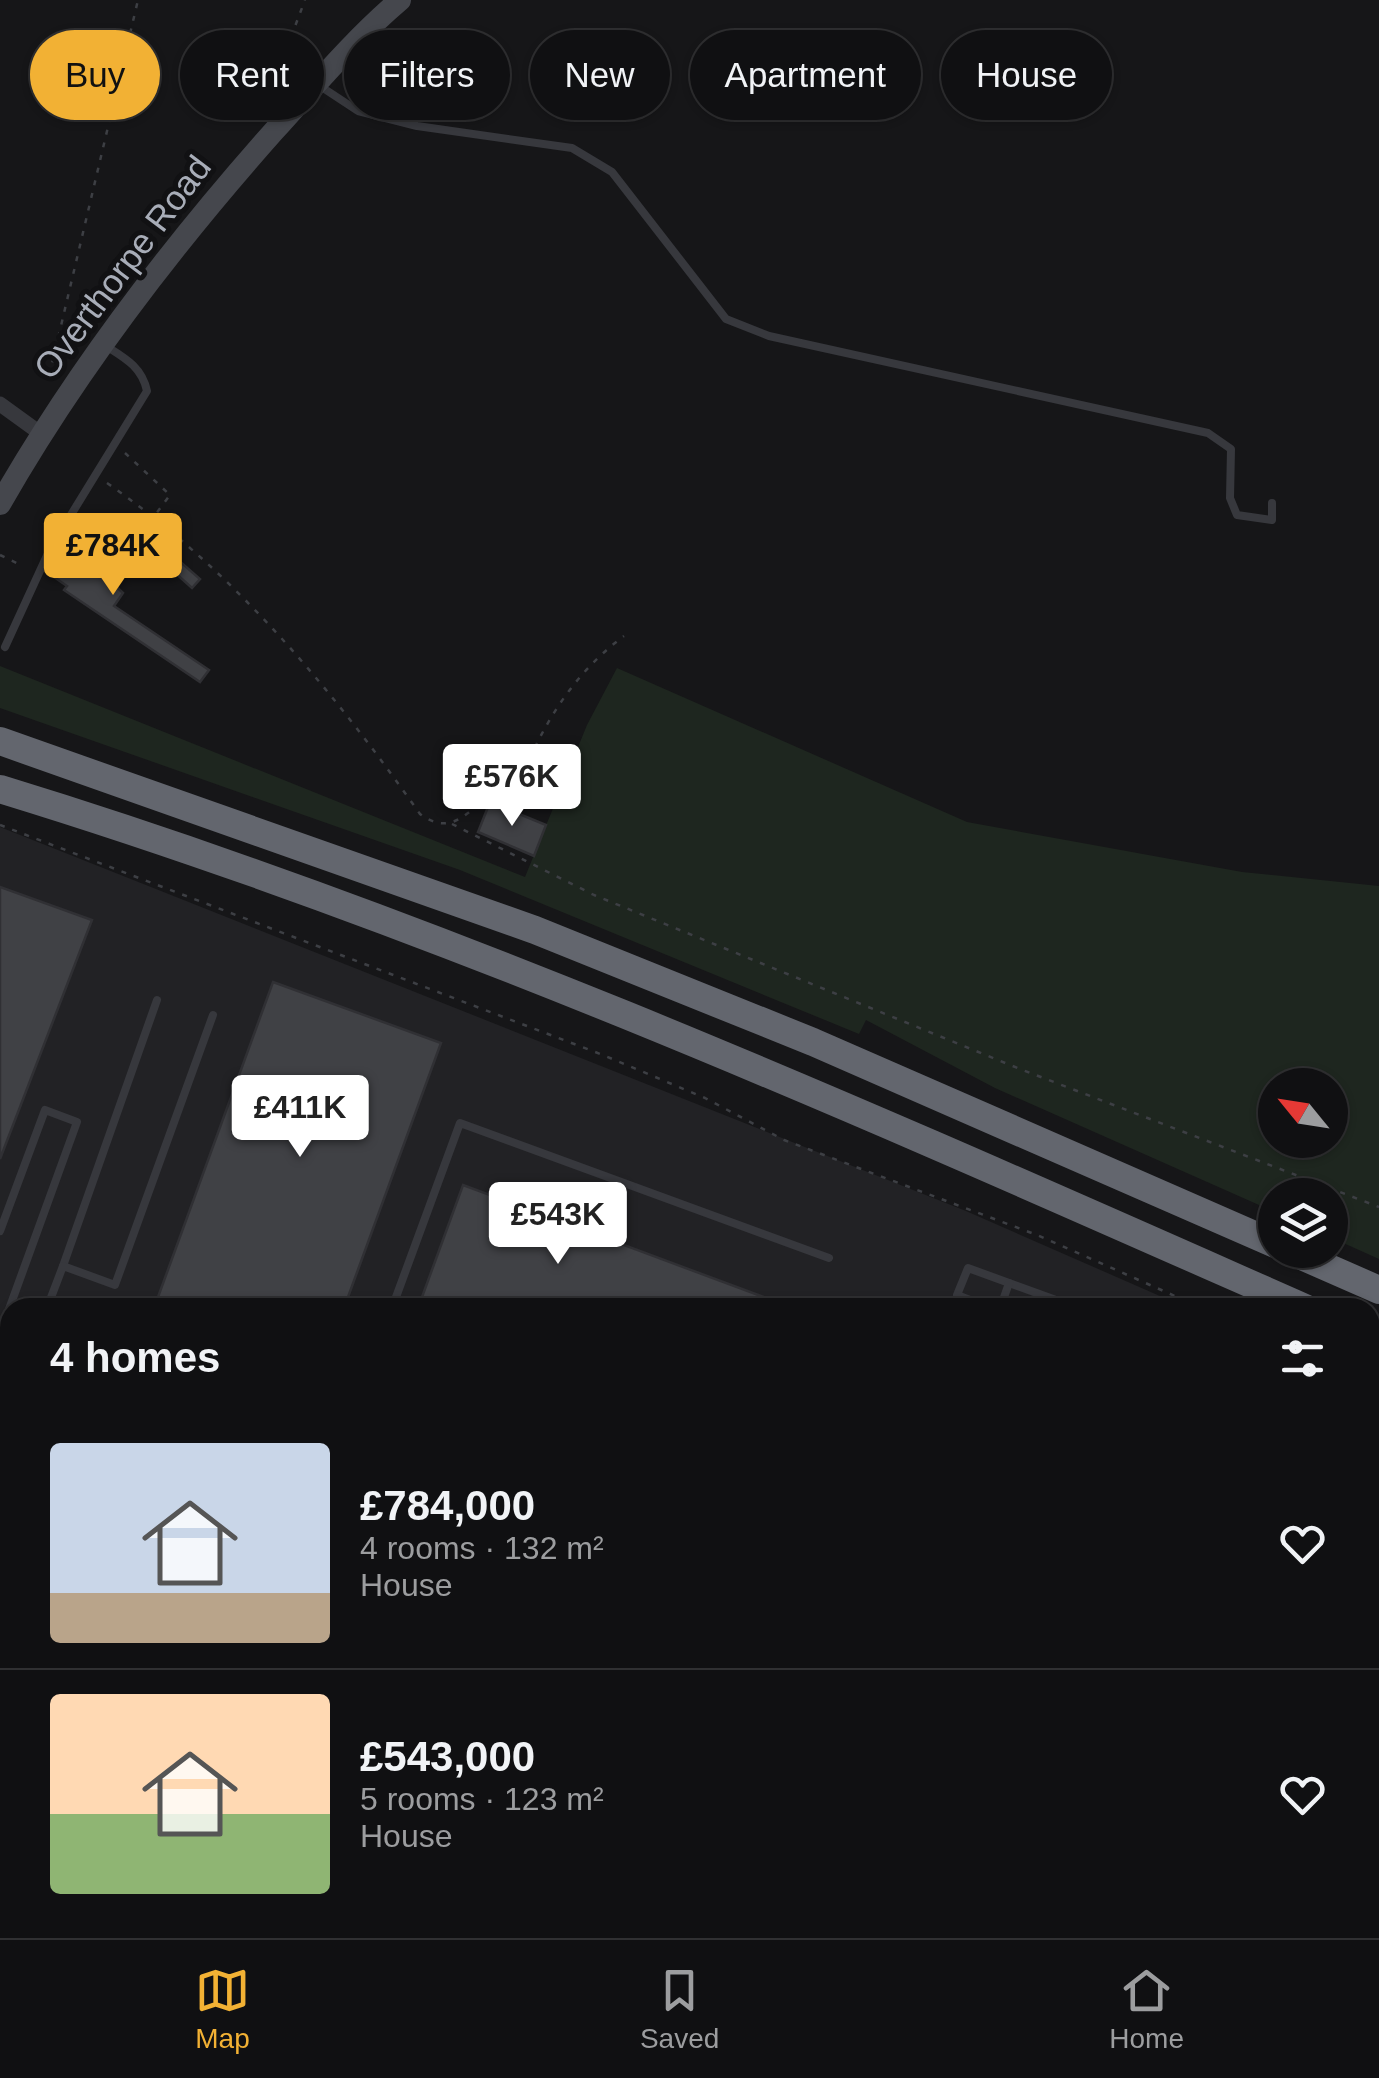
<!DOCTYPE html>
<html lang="en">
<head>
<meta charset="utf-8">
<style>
  :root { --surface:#101012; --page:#19191b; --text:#f1f3f6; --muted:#9c9d9f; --line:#303032; --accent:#f2b134 }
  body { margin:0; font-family:Arial,sans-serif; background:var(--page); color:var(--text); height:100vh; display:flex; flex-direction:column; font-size:38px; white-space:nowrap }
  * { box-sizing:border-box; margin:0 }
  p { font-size:32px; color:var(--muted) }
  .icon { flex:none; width:55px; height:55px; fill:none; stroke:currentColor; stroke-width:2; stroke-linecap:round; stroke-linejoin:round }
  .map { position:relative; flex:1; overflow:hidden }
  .details { position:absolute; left:0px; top:1298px; width:1380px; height:642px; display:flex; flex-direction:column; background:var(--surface); border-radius:30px 30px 0 0; box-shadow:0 2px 8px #0004,0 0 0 2px var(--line) }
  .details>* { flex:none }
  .top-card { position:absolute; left:30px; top:30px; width:1320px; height:90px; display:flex; gap:20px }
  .needle { width:65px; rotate:300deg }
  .controls { position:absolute; left:1258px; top:1068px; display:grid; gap:20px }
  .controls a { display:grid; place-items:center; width:90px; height:90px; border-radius:50%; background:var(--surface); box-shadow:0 2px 8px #0004,0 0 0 2px var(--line); font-size:50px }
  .price { position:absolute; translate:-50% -85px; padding:0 22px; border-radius:10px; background:#fff; color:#222; font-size:32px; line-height:65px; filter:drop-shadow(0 2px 5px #0008) }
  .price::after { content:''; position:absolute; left:50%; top:60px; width:30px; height:22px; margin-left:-15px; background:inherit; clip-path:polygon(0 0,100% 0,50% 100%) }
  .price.selected { background:var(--accent); color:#111 }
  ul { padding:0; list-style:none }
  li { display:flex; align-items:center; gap:30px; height:250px; padding:0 50px }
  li+li { border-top:2px solid var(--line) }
  li span { display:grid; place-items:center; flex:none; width:280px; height:200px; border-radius:10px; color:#555 }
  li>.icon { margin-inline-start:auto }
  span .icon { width:120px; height:120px; fill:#fffc; stroke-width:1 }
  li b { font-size:42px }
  h2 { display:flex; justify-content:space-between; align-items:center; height:120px; padding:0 50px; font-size:42px }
  .chip { padding:0 35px; border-radius:45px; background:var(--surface); box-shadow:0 2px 8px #0004,0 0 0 2px var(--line); font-size:35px; line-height:90px }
  .chip.selected { background:var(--accent); color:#111 }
  .dock { display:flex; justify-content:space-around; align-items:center; height:140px; border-top:2px solid var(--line); background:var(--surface); font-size:28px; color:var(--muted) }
  .dock a { display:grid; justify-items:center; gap:5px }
  .dock .selected { color:var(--accent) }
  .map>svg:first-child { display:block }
  .built { fill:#222225 }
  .green { fill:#1e261f; fill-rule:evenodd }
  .building { fill:#404145; stroke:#303034; stroke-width:2.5 }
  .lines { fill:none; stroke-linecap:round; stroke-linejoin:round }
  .path { stroke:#3d3f44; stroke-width:2.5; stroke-dasharray:5 8; stroke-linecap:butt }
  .lane { stroke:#37383d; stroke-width:8 }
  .street { stroke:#37383d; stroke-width:15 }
  .secondary { stroke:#45474d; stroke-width:22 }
  .highway { stroke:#63666e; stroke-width:28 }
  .labels { text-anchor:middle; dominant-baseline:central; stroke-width:10; stroke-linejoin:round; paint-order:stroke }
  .street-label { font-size:35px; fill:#a8adb8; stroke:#111113 }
</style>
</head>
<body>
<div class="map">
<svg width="1379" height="1938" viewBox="0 0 1379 1938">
  <rect width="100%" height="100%" fill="#161618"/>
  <!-- built -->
  <g class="built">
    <path d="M0,827L966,1211L1185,1307L10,1308V1413L0,1409Z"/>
    <path d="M1370,1389L1379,1393V1938H1051L983,1932L1016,1938H521L522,1930H1370Z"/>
    <path d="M0,1453L10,1457V1930H310L291,1938H0Z"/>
  </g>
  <!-- green -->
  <g class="green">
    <path d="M0,666L525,877L587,725L617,668L967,822L1242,872L1379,886V1259L1330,1237V1195H1275V1212L995,1088L866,1020L859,1034L460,870L0,708ZM1275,1085H1330V1140H1275Z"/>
    <path d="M514,1930H963L1016,1938H508Z"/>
  </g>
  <!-- building -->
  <g class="building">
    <path d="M99,532L119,545L101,572L123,593L114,606L209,670L200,682L64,590L67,586L51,575L75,540L88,549Z"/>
    <path d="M169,552L200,579L192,588L162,561Z"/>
    <path d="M490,802L546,825L534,856L478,832Z"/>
    <path d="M0,887L92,920L0,1159Z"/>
    <path d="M273,982L441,1043L344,1308H154Z"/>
    <path d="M463,1185L793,1308H418Z"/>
    <path d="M0,1503L10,1507V1724L0,1720Z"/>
    <path d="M1370,1563L1379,1567V1897L1370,1893Z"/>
    <path d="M14,1930H47L44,1938H11Z"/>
  </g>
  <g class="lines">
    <!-- path -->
    <g class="path">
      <path d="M275,99L274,82L305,0"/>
      <path d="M57,372L51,368L138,0"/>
      <path d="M125,453L170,495L155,515"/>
      <path d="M107,483C234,571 331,688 420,814C462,845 474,789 517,788C541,728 571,675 624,636"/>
      <path d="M0,555L23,566"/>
      <path d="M517,790L519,809"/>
      <path d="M452,824L594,895L1020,1069L1379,1207"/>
      <path d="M0,825L603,1055L705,1098L784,1140L1037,1235L1202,1308"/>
      <path d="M1370,1387L1379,1391"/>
      <path d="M0,1438L10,1441"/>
      <path d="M602,1938L603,1930"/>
    </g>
    <!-- lane -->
    <g class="lane">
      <path d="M320,86L358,111L417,126L572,148L612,172L726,319L769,336L1208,433L1231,449L1230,498L1237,515L1272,520V503"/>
      <path d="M5,647L50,549L147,391C142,367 125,358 106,346"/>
      <path d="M0,1231L45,1110L77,1122L0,1334"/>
      <path d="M63,1266L157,1000"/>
      <path d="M47,1308L63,1266L115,1285L213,1015"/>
      <path d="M392,1308L460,1123L829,1258"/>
      <path d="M991,1308L957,1295L968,1268L1078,1308"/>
      <path d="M994,1308L1002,1303L1009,1283"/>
      <path d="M0,1482L10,1485"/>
      <path d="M1370,1494L1379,1497"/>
      <path d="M0,1842L10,1845"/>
      <path d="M1370,1922L1379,1926"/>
      <path d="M442,1930H466"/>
    </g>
    <!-- street -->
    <g class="street">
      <path d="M0,404L40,433"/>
      <path d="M0,1397L10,1401"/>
      <path d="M1136,1930L1153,1938"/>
    </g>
    <!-- secondary -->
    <path class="secondary" d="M0,504C77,369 171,247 274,131C315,86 354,39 400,0"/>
    <!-- highway -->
    <g class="highway">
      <path d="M0,741L535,930L813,1042L1275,1244"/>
      <path d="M0,789C448,926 877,1119 1305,1308"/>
      <path d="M1288,1250L1379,1290"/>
      <path d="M1370,1336L1379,1340"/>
    </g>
  </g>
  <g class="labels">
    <!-- street labels -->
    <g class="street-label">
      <text transform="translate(122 267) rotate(-53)">Overthorpe Road</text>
    </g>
  </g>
</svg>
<div class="controls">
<a><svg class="needle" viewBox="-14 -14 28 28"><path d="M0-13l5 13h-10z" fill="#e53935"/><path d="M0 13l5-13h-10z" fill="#9c9d9f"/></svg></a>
<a><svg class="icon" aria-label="layers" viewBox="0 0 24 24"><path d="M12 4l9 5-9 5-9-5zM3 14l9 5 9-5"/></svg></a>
</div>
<b class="price selected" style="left:113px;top:598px">£784K</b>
<b class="price" style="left:512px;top:829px">£576K</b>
<b class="price" style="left:300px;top:1160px">£411K</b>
<b class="price" style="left:558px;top:1267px">£543K</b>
<div class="top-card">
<a class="chip selected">Buy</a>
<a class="chip">Rent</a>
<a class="chip">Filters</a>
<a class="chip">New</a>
<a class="chip">Apartment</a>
<a class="chip">House</a>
</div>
<section class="details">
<h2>4 homes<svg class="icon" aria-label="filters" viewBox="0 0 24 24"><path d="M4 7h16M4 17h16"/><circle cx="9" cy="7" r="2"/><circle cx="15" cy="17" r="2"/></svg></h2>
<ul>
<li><span style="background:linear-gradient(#c9d6e8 75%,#b9a48a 0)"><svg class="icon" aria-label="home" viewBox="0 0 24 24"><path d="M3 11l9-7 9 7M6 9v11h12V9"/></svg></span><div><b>£784,000</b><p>4 rooms · 132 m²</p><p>House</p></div><svg class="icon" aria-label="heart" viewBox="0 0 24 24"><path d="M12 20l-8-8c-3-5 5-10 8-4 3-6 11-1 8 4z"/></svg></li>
<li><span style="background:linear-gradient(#ffd9b3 60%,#8fb573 0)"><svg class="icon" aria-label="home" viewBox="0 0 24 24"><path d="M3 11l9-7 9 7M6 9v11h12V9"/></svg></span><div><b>£543,000</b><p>5 rooms · 123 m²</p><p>House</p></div><svg class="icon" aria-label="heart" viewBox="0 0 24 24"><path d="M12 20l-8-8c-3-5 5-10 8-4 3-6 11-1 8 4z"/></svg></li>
</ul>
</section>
</div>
<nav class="dock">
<a class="selected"><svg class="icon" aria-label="map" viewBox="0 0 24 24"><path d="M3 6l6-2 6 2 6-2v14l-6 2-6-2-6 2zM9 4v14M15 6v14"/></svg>Map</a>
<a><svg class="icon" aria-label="saved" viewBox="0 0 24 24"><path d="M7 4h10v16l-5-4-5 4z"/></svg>Saved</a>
<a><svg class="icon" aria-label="home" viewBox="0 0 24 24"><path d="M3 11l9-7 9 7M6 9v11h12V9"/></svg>Home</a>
</nav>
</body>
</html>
